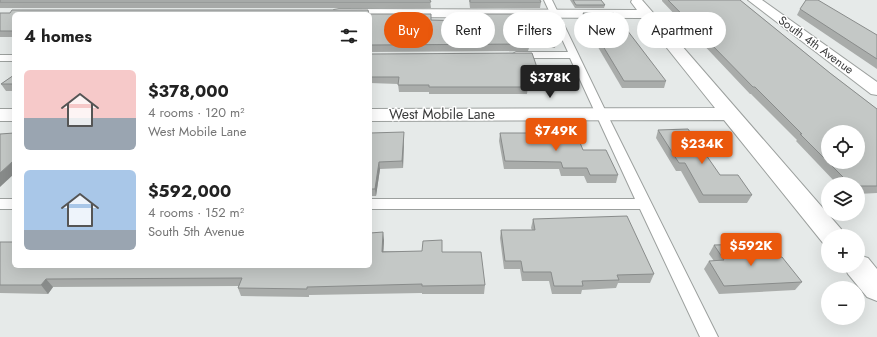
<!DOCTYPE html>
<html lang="en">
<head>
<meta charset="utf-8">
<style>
  :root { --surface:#fff; --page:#f6f6f6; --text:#222; --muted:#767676; --accent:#ea580c }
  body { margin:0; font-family:Jost,sans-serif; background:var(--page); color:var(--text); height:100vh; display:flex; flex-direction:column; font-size:15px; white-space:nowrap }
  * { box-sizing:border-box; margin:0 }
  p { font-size:13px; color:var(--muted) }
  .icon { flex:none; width:22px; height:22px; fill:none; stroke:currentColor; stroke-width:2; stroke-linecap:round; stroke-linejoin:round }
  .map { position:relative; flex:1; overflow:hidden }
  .drawer { position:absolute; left:12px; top:12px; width:360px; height:256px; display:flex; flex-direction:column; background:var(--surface); border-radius:6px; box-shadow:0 4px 16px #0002 }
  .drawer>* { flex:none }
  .banner { position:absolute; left:384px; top:12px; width:380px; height:36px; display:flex; gap:8px }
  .fabs { position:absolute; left:821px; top:125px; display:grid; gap:8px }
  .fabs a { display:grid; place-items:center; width:44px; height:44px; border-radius:50%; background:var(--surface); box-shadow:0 4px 16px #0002; font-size:20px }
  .price { position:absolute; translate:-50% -34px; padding:0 9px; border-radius:4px; background:var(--accent); color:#fff; font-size:13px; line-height:26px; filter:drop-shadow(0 1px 2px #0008) }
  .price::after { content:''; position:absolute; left:50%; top:24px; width:12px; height:9px; margin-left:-6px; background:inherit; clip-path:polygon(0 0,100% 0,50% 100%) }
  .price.selected { background:#222; color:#fff }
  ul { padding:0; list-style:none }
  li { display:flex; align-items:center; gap:12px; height:100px; padding:0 12px }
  li span { display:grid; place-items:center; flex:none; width:112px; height:80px; border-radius:6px; color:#555 }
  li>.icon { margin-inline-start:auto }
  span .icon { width:48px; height:48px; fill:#fffc; stroke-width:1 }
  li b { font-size:17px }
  h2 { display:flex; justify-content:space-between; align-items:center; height:48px; padding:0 12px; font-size:17px }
  .pill { padding:0 14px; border-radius:18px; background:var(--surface); box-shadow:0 4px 16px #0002; font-size:14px; line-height:36px }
  .pill.selected { background:var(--accent); color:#fff }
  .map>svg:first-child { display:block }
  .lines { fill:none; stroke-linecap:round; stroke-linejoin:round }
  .lane-casing { stroke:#9ca09e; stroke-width:2 }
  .street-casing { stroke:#9ca09e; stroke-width:2 }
  .lane { fill:#fff; fill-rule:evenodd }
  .street { fill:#fff; fill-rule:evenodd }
  .wall { fill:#a9acaa }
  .shaded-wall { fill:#898c8b }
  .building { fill:#c4c8c6; stroke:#898c8b }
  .labels { text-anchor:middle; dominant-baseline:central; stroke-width:3; stroke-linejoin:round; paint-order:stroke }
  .far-street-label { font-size:12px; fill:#393a3a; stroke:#fff }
  .street-label { font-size:14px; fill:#393a3a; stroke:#fff }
</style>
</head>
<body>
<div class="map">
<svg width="877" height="337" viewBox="0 0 877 337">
  <rect width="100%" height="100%" fill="#e6eae9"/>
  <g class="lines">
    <!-- lane casing -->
    <g class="lane-casing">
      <g id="lane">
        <path d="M544,0H552L607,114L718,337H700L640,209H370V199H635L570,58H516L511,55L516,52H568Z"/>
        <rect x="0" y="55" width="14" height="6"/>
        <rect x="0" y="199" width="14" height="10"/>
      </g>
    </g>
    <!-- street casing -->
    <g class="street-casing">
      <g id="street">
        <path d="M632,0H642L841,229L845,236H828V244L823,243L724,120L370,121V109L715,108L643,18L370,17V14L332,13L334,10L339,9L637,10L631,2Z"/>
        <path d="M748,0H762L877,82V95L871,94Z"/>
        <rect x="0" y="109" width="14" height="12"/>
        <path d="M858,255L868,258L877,269V301L867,297L848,274L844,266H858Z"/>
      </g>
    </g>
    <!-- lane -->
    <use href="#lane" class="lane"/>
    <!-- street -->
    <use href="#street" class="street"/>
  </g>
  <!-- wall -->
  <g class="wall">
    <path d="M0,0H430L431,8H0Z"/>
    <path d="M469,0H540L541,2L540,8H470Z"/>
    <path d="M570,0H601L605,5L604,8H575Z"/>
    <path d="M662,0H740L830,73L877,109V193L858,194V184H837L796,141L797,140L751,94H750L662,1Z"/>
    <path d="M800,9L877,35V69L797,15Z"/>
    <path d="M0,13L369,14L431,20L471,21V14L556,42L555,48H529L528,51L370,52V14H14V37H0Z"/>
    <path d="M583,13L666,81L664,88H622L582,20Z"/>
    <path d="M370,54L541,79L540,86H528L527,94H429V92H399L398,84L370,83Z"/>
    <path d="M14,75V91H6L1,84Z"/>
    <path d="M658,130L720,175L752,195L747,203H699L681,171H676L656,138Z"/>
    <path d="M370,133L404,139L403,168L380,169L376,196H370Z"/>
    <path d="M500,133L583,150L618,175L616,183H587L584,176H561L559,169H504L499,141Z"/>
    <path d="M533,219L654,274L650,283H618L616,288L582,290L581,294H552L549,281H522L520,269H504L500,238L501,230H532L531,228Z"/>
    <path d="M384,240L383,251L442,252L485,285L484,294H422V293L309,295V297L241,296L238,288V286L53,287L48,294L0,293V285L14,266Z"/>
    <path d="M714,245L765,258L802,282L795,290L719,294L704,269L709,261H714L709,254Z"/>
  </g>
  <!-- shaded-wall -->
  <g class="shaded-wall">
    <path d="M404,132V139L403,168L402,161Z"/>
    <path d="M12,162L14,166V174L0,187V173Z"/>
    <path d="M379,162L380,169L376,196L375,189Z"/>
    <path d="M383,232L384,240L383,260L382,252Z"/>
    <path d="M46,279L53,287L48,294L41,285Z"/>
  </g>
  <!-- building -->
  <g class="building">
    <path d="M0,0H430L431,2H0Z"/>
    <path d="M470,0H540L541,2H470Z"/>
    <path d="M573,0H601L605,5H576Z"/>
    <path d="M668,0H740L830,73L877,109V186H858V184H850L828,162H858V132H828V162L800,134H802L755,87H753Z"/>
    <path d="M806,0H818L877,35V59L800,9Z"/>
    <path d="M12,10H368L369,14H431V20L472,21L471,14H545L556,42H528L529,44L370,45V14H14V31H0V13H10Z"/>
    <path d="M583,13H614L666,81H624Z"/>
    <path d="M532,53L541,79H526L528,87H429V85H398L399,77H370V54Z"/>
    <path d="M14,75V84H1Z"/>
    <path d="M688,129L720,175H738L752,195H703L685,163H679L658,130Z"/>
    <path d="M404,132L402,161L379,162L375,189H370V133Z"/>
    <path d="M14,133V162H12L0,173V134Z"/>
    <path d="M500,133H576L583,150H606L618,175H590L587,168H563L561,162L505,161Z"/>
    <path d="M627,216L654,274L617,275L619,280L582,281L583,286H554L551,272H523L521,261H505L501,230H535L533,219Z"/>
    <path d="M383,232L382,252L422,251L423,241L442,240V252H481L485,285L422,286V284L307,287V289L238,288L242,278L46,279L41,285H0V242H14V266H370V233Z"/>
    <path d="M754,244L765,258L782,257L802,282L724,286L709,261L724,260L714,245Z"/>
  </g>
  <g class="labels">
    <!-- far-street labels -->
    <g class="far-street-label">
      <text transform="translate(816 45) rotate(36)">South 4th Avenue</text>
    </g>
    <!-- street labels -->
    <g class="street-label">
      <text x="442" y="114">West Mobile Lane</text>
    </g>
  </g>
</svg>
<div class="fabs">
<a><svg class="icon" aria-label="locate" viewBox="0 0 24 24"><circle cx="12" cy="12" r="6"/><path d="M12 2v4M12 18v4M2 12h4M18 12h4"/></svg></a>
<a><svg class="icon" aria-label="layers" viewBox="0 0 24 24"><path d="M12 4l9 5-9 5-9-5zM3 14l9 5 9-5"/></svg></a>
<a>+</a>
<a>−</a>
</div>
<b class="price selected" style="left:550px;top:99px">$378K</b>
<b class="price" style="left:556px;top:152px">$749K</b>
<b class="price" style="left:702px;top:165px">$234K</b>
<b class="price" style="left:751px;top:267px">$592K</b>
<div class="banner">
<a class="pill selected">Buy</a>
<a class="pill">Rent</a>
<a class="pill">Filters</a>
<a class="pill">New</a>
<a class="pill">Apartment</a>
</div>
<section class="drawer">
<h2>4 homes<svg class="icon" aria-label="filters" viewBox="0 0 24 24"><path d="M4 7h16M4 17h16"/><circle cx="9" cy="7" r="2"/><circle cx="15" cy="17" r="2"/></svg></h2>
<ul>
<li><span style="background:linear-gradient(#f6c9c9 60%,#9aa5b1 0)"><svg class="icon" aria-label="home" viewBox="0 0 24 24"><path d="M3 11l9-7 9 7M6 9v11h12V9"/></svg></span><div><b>$378,000</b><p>4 rooms · 120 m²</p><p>West Mobile Lane</p></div></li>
<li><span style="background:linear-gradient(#a9c7e8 75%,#9aa5b1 0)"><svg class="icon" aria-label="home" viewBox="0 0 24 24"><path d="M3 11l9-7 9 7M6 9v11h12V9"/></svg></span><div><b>$592,000</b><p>4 rooms · 152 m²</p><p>South 5th Avenue</p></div></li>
</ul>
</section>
</div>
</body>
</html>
